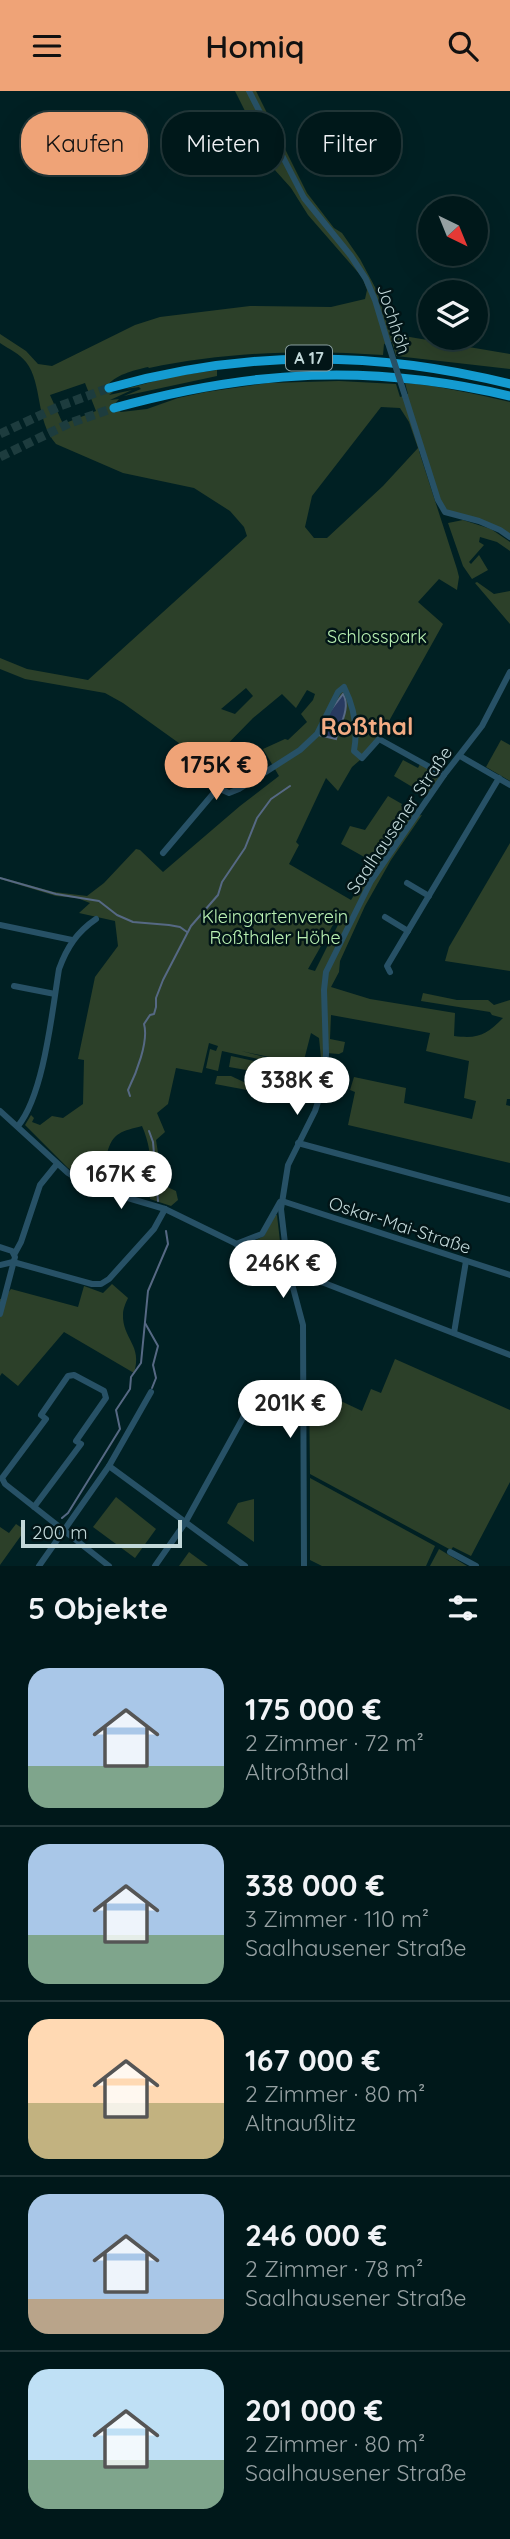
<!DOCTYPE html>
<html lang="de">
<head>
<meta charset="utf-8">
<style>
  :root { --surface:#00181a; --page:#0e2527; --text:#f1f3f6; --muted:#95a0a2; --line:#223739; --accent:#efa377 }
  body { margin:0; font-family:Quicksand,sans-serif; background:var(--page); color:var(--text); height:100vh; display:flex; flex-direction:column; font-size:26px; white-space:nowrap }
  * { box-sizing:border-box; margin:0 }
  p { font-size:23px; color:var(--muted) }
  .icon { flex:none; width:38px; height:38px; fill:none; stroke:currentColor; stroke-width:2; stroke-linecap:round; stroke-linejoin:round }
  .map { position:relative; height:1475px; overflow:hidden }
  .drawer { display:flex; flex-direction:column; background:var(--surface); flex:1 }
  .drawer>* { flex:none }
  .hud { position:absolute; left:21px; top:21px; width:469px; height:63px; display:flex; gap:14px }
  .needle { width:46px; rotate:137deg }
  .controls { position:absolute; left:418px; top:105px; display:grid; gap:14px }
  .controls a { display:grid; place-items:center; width:70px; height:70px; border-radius:50%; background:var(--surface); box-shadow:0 7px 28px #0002,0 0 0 2px var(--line); font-size:35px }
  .scale { position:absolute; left:21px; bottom:18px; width:161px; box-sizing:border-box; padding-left:7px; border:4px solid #c2d8d9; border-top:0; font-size:19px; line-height:24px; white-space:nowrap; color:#c2d8d9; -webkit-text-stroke:5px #021517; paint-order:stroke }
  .price { position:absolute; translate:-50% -60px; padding:0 16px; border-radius:24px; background:#fff; color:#222; font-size:23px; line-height:46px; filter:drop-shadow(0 2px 4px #0008) }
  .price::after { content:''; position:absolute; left:50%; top:42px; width:21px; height:16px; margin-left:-10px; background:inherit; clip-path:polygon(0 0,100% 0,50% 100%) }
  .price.selected { background:var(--accent); color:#111 }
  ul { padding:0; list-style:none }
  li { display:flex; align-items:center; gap:21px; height:175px; padding:0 28px }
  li+li { border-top:2px solid var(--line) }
  li span { display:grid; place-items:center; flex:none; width:196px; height:140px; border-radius:21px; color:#555 }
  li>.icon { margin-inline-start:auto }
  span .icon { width:84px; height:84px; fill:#fffc; stroke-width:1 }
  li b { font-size:30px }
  h2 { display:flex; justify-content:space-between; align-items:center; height:84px; padding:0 28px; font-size:30px }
  .tag { padding:0 24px; border-radius:28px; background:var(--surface); box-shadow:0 7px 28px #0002,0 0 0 2px var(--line); font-size:24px; line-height:63px }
  .tag.selected { background:var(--accent); color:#111 }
  header { display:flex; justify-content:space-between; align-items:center; height:91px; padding:0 28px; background:var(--accent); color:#111; font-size:32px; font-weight:600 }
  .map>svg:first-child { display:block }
  .green { fill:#2c4029; fill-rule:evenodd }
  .water { fill:#283a60; stroke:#566984; stroke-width:2 }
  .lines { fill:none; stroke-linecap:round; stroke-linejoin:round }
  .stream { stroke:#566984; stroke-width:2 }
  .highway-tunnel { stroke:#1d3c3e; stroke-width:9; stroke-dasharray:9 4.5; stroke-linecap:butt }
  .minor { stroke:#275166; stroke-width:6 }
  .highway { stroke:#149bd1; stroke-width:9 }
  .minor-bridge { stroke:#275166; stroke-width:6 }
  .labels { text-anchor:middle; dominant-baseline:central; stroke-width:5; stroke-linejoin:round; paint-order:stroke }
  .shield { fill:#021517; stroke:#889e9f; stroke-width:2 }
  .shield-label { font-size:16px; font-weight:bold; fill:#c2d8d9 }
  .street-label { font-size:18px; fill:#c2d8d9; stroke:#021517 }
  .park-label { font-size:18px; fill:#baf1b3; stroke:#021517 }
  .district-label { font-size:24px; font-weight:bold; fill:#f3ac84; stroke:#021517 }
</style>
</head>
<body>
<header><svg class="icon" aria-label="menu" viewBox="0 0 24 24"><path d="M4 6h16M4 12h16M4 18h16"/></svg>Homiq<svg class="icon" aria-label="search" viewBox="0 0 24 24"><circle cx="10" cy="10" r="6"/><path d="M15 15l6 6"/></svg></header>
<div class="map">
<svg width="510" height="1475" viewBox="0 0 510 1475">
  <rect width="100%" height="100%" fill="#002023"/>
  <!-- green -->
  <g class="green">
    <path d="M235,0H256L307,102L334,137L342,142L360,168L376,198L389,239L398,244L510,263V278L396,265L392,251L384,253L383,264C305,258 225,261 149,277L148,276C135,279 113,284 107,296L113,301L109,304L132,299L110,309L119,308L113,315L121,321L147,318L178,307L206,301L268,292L339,290L396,293L400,306L408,303L405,292C441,295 475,303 510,311V443L445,421L422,360H419L457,478L459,486L457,499L439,488L418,511L443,533L379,648L367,663L352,676L338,700L326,687L296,751L299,754L289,773L351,809L375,772L341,753L350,735L365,739L388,705L402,713L401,715L414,726L422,724L391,769L365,815L340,870L339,881L331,896L370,908L455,922L454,945C479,948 486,944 503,927L492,924L490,921L421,910L423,902L457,909H488L494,914L510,909V1008H507L506,1014L510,1015V1072L348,1034L355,1001L350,999L354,986L406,997L404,1012L472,1028L476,1010L464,1007L469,970L426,960L430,942L331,924L330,948L345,951L343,961L339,963L326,962L325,980L318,968L321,967L319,947L311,942L303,973L241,960L277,969L276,972L222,960L218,980L206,977L210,958L216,960L218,955L209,952L202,982L176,977L168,1013L157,1022L165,1041L156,1049L163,1094L176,1100L178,1109L171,1115L150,1108C151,1081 153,1060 142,1035C123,1040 112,1041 107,1063H103L96,1092L68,1077L25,1034L31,1024L34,1027L32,1031L40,1034L52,1025L63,1027L83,1013L84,969L78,968L95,886L118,855L115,830L79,822L90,812L77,807L56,805L0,788V786L54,801L87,805L104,792L136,758L140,759L163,781L240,715L279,685L263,658L285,648L288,649L307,631L301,623L313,609L315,603L307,599L296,617L282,603L253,627L209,672L198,659L194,663L203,676L199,678L183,655L123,612L105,602L25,588L0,578V567L27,578L88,589L247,445L244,436L230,420L194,397L123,382L56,353C35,329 43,293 26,271C20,263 9,258 0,252V243L26,260L38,273L52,275L135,234L160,226L250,215L331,216L365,208L367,199L362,186L308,124L291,97L274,78ZM85,292L96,320L63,333L50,304ZM381,316L400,317L409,331L418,357L383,395L327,447H314L305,436L312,405ZM246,597L253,605L235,623L221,618ZM338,825L339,832L315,880L308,878Z"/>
    <path d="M217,279V285L124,305L141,298L139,296L125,298L170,286Z"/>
    <path d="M463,429L491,438L510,451V460L497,451L480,446L479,451L484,454L469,471L471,473L479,464L488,479L472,488L463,475L448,432Z"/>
    <path d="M477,491L494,503L510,500V533L475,492Z"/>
    <path d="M501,649L510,654V690L486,676Z"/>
    <path d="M403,669L418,677L421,671L444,684L429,706L394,685Z"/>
    <path d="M510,752V880L445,870L449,856Z"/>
    <path d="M231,965L254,970L252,980L229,976Z"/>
    <path d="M217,985H231L248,993L249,996L247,999L215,993Z"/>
    <path d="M275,1124H277L282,1168L280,1170L246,1154L264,1145Z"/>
    <path d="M112,1193L128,1207C126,1211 123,1218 123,1223C122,1248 143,1254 134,1282L64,1241L18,1295L2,1282L0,1285V1208L4,1207L11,1198L78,1216L84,1195L103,1202Z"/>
    <path d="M395,1268L510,1319V1391L471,1465L453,1456L451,1459L310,1383L309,1295L362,1320L371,1298L381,1302Z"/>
    <path d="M310,1387L435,1455L426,1475H322L310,1469Z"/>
    <path d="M116,1406L156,1438L135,1467L93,1436Z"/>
    <path d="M254,1408V1451L227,1432L238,1412Z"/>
    <path d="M16,1433L25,1439L0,1474V1436L9,1442Z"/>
    <path d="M439,1458L467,1475H430Z"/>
    <path d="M189,1461L208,1475H179Z"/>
  </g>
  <!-- water -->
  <path class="water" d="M343,603C351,616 340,634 336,648L319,644L330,620Z"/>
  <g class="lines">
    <!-- stream -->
    <g class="stream">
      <path d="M0,787L56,803L99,810L117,824L133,831L169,834L180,836L187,841"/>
      <path d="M130,1005L128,999C136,983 149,950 144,933L150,924L154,923L156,916V907L163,889L191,835L218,804L222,791L245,757L257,727L271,708L290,695"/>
      <path d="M149,1040L153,1051L158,1110"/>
      <path d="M145,1232L158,1255L153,1274L156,1287L152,1297"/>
      <path d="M62,1427L68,1422L120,1338L116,1319L130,1298L131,1286L141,1272L148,1200L168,1153L166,1140"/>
    </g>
    <!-- highway-tunnel -->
    <g class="highway-tunnel">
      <path d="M0,343L60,315L109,297"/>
      <path d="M0,366L70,332L114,317"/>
    </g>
    <!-- minor -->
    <g class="minor">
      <path d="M249,0L304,107L351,165L366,188L375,209L388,252"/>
      <path d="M405,305L438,409L445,421L479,430L500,439L510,446"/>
      <path d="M194,663L218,697L229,702L239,698L300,659L317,643L338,601L344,596C354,616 358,638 354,660L362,667L379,648L444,684"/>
      <path d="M460,665L510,694"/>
      <path d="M163,762L218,697"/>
      <path d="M407,792L429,805"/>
      <path d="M385,826L408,840"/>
      <path d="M0,834L72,849"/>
      <path d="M390,881L387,875L499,687"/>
      <path d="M14,895L55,903"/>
      <path d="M0,1020L68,1082L91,1096L165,1118L288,1178L510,1264"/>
      <path d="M18,1035C44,1003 52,921 59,878C67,856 77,841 96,828"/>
      <path d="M298,1052L510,1109"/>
      <path d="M282,1110L510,1184"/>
      <path d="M236,1153L262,1143L280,1111"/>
      <path d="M0,1156L12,1160L15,1166L0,1223"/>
      <path d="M15,1162L21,1151L40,1094L57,1073"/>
      <path d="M0,1174L13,1171L92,1193H101L109,1188L154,1138L165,1118"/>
      <path d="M454,1242L466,1170"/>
      <path d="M109,1375L245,1475"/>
      <path d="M34,1416L81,1353L76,1350L106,1307L104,1300L74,1284L68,1285L41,1324L46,1328L2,1387L5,1393L109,1475"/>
      <path d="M450,1461L476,1475"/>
      <path d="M39,1475L109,1375L151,1301"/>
      <path d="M155,1475L185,1432L244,1325"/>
      <path d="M304,1475L303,1234L288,1178L281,1118L288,1074L315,1020L324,993L326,962L324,899L326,881L371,790L444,684L482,635L510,581"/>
    </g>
    <!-- highway -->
    <g class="highway">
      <path d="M109,297C244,259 374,259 510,293"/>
      <path d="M114,317C252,279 371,272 510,305"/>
    </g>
    <!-- minor-bridge -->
    <path class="minor-bridge" d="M388,252L405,305"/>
  </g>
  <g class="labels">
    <!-- shield labels -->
    <rect class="shield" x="286" y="254.5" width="46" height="25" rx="5"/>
    <g class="shield-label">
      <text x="309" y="267">A 17</text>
    </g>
    <!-- street labels -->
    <g class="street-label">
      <text transform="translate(394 228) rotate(72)">Jochhöh</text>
      <text transform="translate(399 729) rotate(-56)">Saalhausener Straße</text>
      <text transform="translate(400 1134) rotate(18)">Oskar-Mai-Straße</text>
    </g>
    <!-- park labels -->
    <g class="park-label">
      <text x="377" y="545">Schlosspark</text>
      <text x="275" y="825">Kleingartenverein<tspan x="275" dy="21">Roßthaler Höhe</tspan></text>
    </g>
    <!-- district labels -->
    <g class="district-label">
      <text x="367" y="635">Roßthal</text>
    </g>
  </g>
</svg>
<div class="controls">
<a><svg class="needle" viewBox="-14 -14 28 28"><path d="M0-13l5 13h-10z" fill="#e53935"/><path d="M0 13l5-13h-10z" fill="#95a0a2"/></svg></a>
<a><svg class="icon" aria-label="layers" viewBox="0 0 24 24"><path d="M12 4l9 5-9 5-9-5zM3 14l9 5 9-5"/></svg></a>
</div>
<div class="scale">200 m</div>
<b class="price selected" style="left:216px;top:711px">175K €</b>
<b class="price" style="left:297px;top:1026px">338K €</b>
<b class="price" style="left:121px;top:1120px">167K €</b>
<b class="price" style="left:283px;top:1209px">246K €</b>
<b class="price" style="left:290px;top:1349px">201K €</b>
<div class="hud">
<a class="tag selected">Kaufen</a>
<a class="tag">Mieten</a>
<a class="tag">Filter</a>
</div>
</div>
<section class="drawer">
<h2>5 Objekte<svg class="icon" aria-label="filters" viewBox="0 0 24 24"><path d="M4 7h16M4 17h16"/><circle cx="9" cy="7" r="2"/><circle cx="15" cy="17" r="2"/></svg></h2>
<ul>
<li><span style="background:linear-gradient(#a9c7e8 70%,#7fa58c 0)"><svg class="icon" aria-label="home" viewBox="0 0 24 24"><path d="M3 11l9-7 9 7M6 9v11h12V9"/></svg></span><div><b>175 000 €</b><p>2 Zimmer · 72 m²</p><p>Altroßthal</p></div></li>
<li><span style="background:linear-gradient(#a9c7e8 65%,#7fa58c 0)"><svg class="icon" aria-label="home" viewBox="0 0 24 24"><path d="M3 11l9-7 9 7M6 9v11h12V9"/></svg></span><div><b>338 000 €</b><p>3 Zimmer · 110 m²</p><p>Saalhausener Straße</p></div></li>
<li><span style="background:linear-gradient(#ffd9b3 60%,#c2b280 0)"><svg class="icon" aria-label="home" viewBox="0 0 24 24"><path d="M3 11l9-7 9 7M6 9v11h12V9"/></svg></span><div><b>167 000 €</b><p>2 Zimmer · 80 m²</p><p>Altnaußlitz</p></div></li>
<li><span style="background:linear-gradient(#a9c7e8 75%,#b9a48a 0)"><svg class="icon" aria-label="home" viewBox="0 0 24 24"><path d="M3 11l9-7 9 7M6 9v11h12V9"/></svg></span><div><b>246 000 €</b><p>2 Zimmer · 78 m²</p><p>Saalhausener Straße</p></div></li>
<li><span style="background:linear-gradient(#bfe0f5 65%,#7fa58c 0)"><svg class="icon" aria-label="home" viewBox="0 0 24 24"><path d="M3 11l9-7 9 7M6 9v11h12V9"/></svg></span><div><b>201 000 €</b><p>2 Zimmer · 80 m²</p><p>Saalhausener Straße</p></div></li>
</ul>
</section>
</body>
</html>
